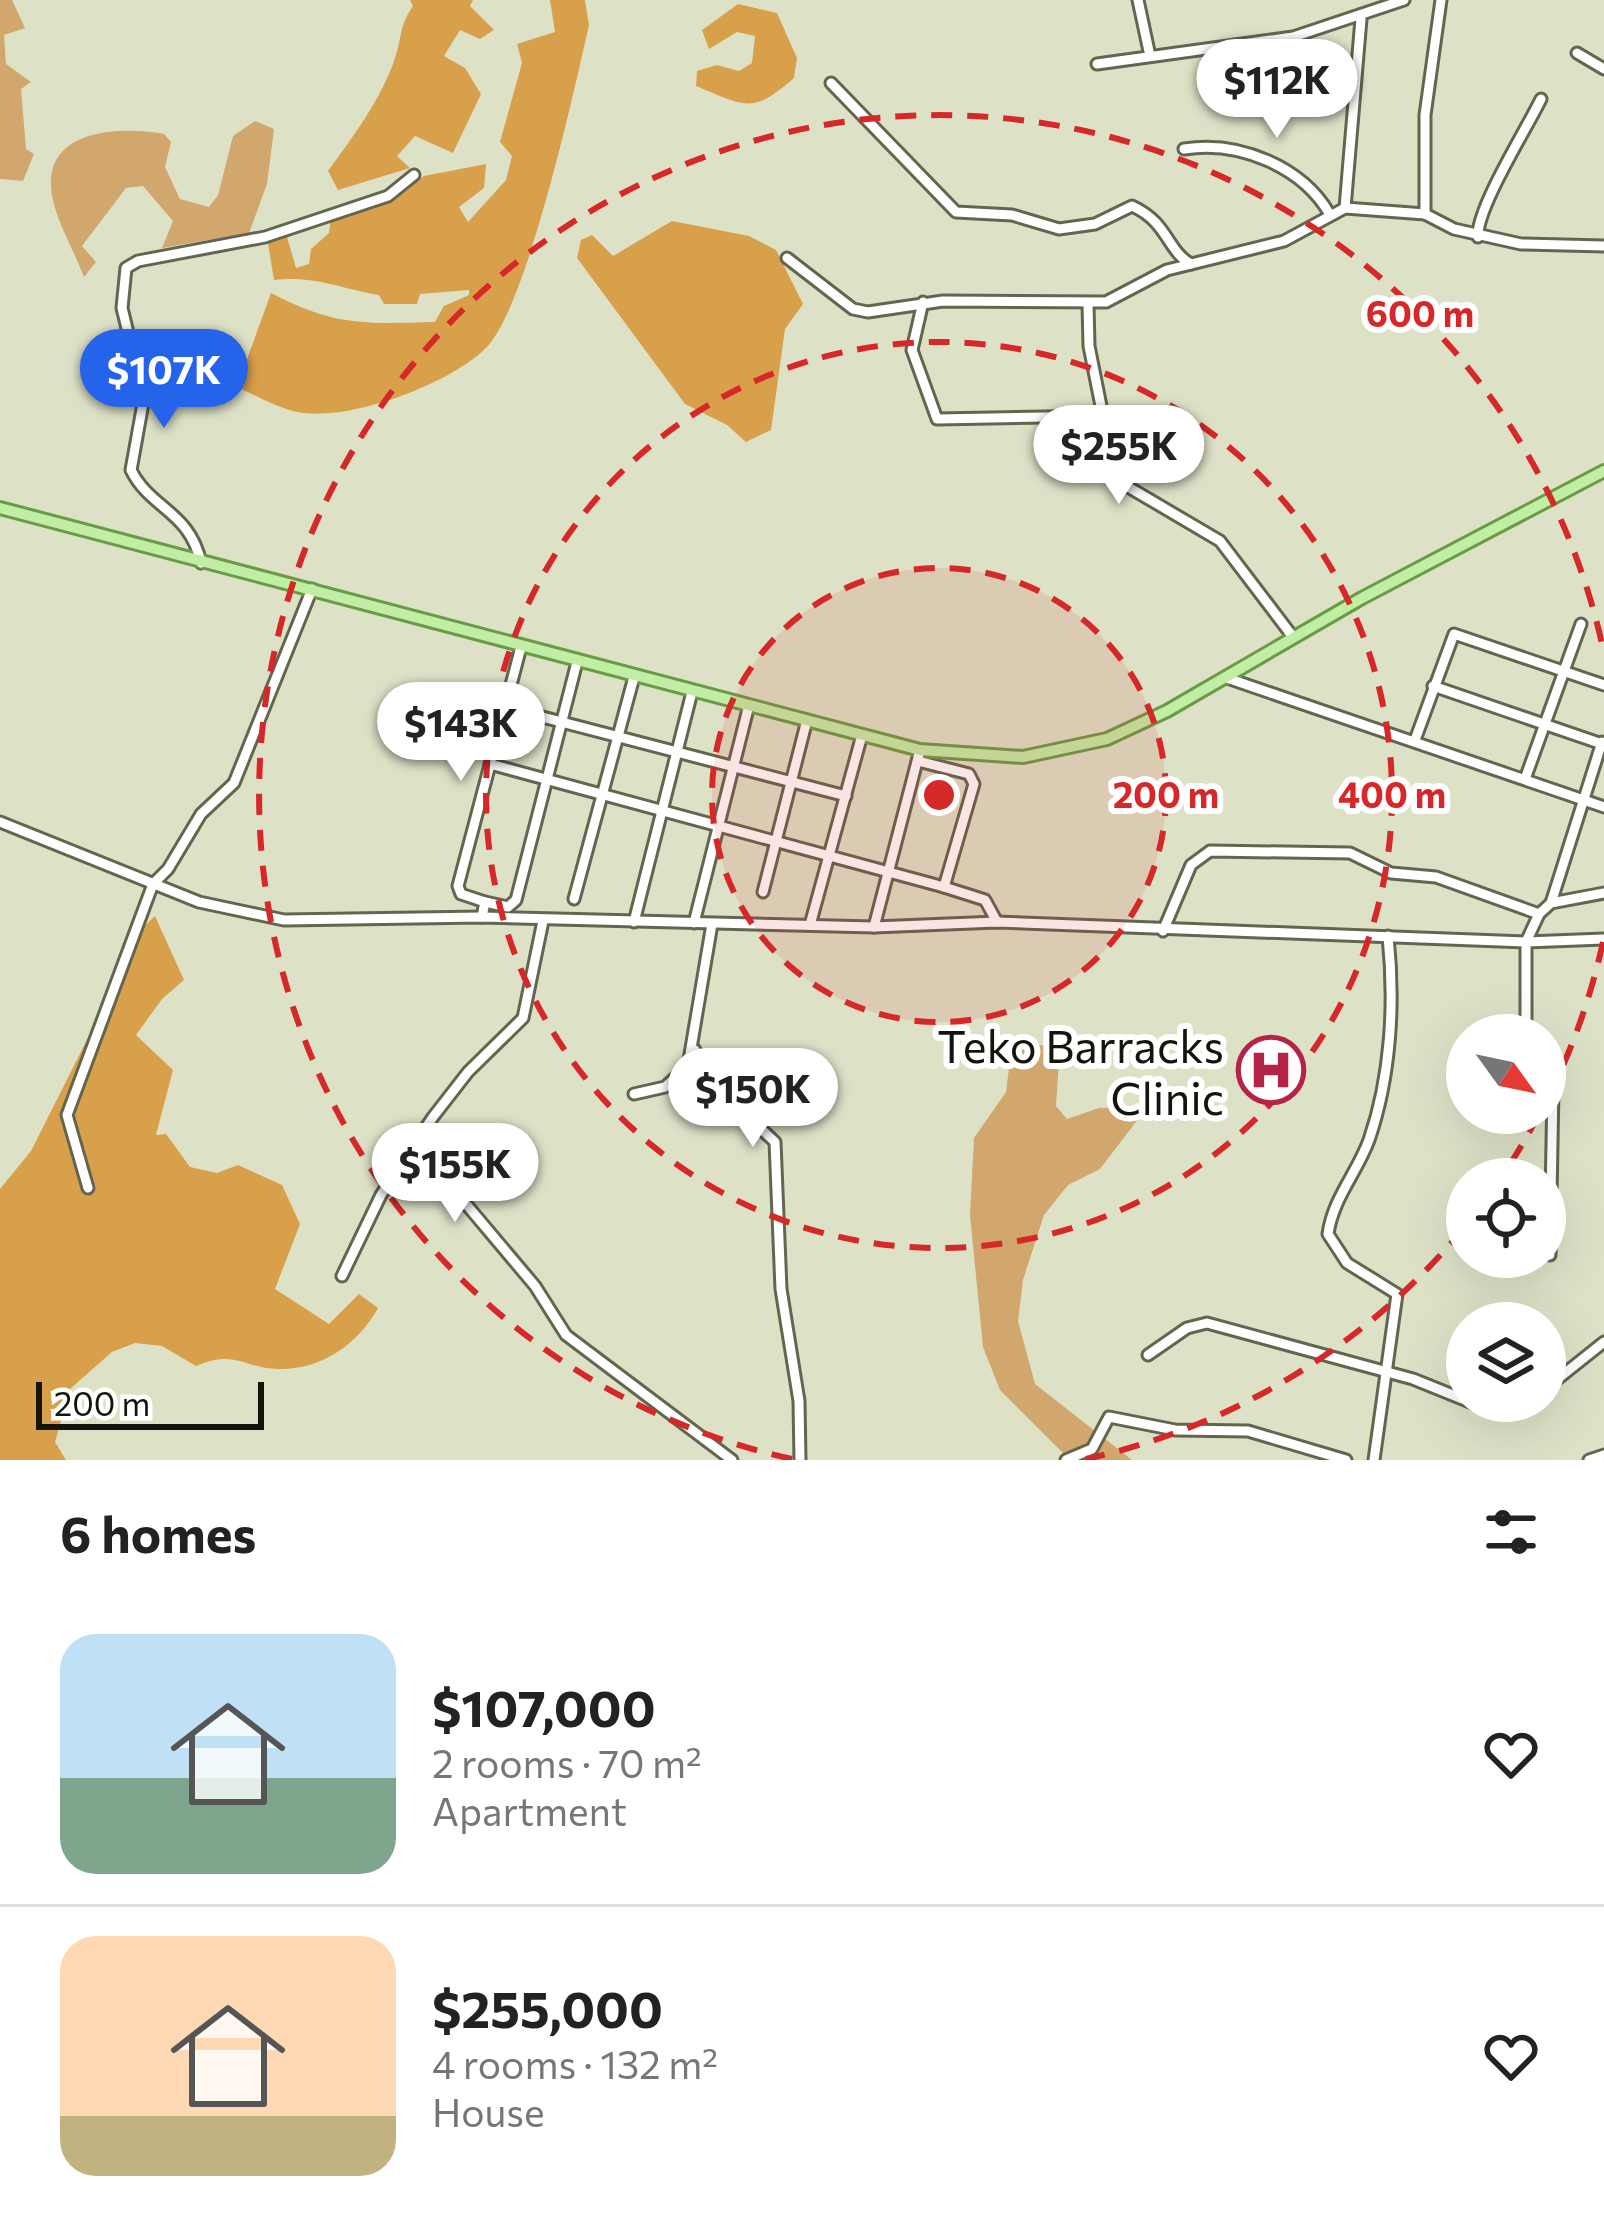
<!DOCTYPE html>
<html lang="en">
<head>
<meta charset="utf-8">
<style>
  :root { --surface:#fff; --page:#f2f2f2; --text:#222; --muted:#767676; --line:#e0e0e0; --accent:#2563eb }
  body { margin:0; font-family:Commissioner,sans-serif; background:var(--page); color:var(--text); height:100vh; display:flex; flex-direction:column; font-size:45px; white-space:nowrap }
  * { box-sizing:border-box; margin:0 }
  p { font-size:39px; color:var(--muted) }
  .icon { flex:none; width:66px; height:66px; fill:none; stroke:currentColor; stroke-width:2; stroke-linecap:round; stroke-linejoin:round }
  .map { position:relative; height:1460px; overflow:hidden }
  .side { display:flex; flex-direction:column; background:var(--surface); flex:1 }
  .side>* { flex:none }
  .needle { width:78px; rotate:123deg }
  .controls { position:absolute; left:1446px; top:1014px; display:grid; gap:24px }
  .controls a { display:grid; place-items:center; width:120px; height:120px; border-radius:50%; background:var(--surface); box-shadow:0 12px 48px #0002; font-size:60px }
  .scale { position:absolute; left:36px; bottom:30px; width:228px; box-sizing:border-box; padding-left:12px; border:6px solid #13140b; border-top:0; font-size:33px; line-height:42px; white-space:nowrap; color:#13140b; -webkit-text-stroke:9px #fff; paint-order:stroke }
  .price { position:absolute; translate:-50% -102px; padding:0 27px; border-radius:42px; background:#fff; color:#222; font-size:39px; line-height:78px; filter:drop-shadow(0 3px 6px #0008) }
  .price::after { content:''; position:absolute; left:50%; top:72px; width:36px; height:27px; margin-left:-18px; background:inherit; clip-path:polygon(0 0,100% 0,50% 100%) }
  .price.selected { background:var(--accent); color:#fff }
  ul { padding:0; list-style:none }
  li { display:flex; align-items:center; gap:36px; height:300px; padding:0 60px }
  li+li { border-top:3px solid var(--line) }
  li span { display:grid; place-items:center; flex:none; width:336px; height:240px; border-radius:36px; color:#555 }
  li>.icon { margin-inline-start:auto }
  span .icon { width:144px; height:144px; fill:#fffc; stroke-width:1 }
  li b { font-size:51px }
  h2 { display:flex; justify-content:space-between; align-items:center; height:144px; padding:0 60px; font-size:51px }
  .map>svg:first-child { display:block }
  .green { fill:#d2a76e }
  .forest { fill:#d9a04c }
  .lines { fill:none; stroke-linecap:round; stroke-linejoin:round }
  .minor-casing { stroke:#63664f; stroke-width:15 }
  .major-casing { stroke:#699b47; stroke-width:16 }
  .minor { stroke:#fff; stroke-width:9 }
  .major { stroke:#c1eea4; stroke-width:10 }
  .ring { fill:none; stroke:#d62828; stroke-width:6; stroke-dasharray:21 15 }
  .labels { text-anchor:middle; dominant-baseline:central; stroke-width:12; stroke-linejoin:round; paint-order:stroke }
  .poi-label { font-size:45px; fill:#13140b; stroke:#fff; text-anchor:end }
  .centre { fill:#d62828; stroke:#fff; stroke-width:6 }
  .ring-label { font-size:36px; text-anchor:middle; font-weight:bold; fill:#d62828; stroke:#fff; stroke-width:12; stroke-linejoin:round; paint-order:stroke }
</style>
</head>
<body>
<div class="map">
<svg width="1604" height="1460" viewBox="0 0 1604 1460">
  <rect width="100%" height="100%" fill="#dde2c7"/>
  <!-- green -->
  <g class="green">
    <path d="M0,0H12L25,28L4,35L6,64L31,82L21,89L26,149L34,154L23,181L0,179Z"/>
    <path d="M255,121L274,129L267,184L249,233L162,248L173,221L143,186L126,188L82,246L96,262L84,277C74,251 57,222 52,196C41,129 118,126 164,134L171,142L165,167L180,199L209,207L218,195L233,136Z"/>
    <path d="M1023,1042L1045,1046L1059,1061L1056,1106L1067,1119L1099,1108L1148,1106L1100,1169L1068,1185L1044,1215L1023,1280L1018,1321L1035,1384L1132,1460H1070L1000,1390L983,1347L970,1215L974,1138L1006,1092L1009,1068Z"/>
  </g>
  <!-- forest -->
  <g class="forest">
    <path d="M410,0H473L470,6L494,30L480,39L460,30L444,56L465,68L481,94L453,153L415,136L397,156L410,168L338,190L328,171C353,137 382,98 395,58C403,35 398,28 413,6Z"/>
    <path d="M550,0H585L589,25C575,88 526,311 485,349C447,385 349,422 297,412C277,408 255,395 237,387L271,293C334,326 364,324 435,322L444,306L469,295V290L420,294L417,304H384L379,295C339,288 313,275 274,280L267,237H287L296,268L309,264L311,249L329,233L332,209L382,204L424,176L486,164L484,188L459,207L468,222L506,180L512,156L500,142L522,63L517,44L555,32Z"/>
    <path d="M738,4L777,13L797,58L794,78C752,115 745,106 696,86L697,71L717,65L739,71L752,63L755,36L737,32L709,49L702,30Z"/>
    <path d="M672,221L749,236L776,250L803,304L785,329L771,430L746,442L727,425L685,404L577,258L581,240L592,235L613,256Z"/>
    <path d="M155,916L184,980L162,999L136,1035L173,1070L156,1135L166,1134L190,1167L217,1173L238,1165L282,1185L300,1224L275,1289L329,1324L359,1294L378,1308C358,1344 322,1370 278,1369C242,1368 237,1349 196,1366L162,1346L135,1343L112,1352L70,1389L55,1442L66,1460H0V1189L31,1151L112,990L129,941Z"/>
  </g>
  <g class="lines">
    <!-- minor casing -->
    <g class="minor-casing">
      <g id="minor">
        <path d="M1138,0L1150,56"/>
        <path d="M1577,53L1604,69"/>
        <path d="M1097,64L1293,37L1404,0"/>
        <path d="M831,83L956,212L1012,215L1059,229L1095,224L1132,206C1168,222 1167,251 1191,264"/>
        <path d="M1184,149C1239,140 1302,167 1329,213"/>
        <path d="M1345,208L1361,19"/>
        <path d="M1425,214V115L1441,0"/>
        <path d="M1478,237C1476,209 1526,130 1541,99"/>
        <path d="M787,258L853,309L868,312L943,301L1106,302L1167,270L1284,241L1345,208L1425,214L1454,229L1521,244L1604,246"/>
        <path d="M923,302L912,350L937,419L1102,416"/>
        <path d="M1088,304L1089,346L1114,471L1130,488L1220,541L1293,637"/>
        <path d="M201,563C190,511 150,509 131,470L144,398L122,308L126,268L138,261L265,237L388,196L414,175"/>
        <path d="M1227,678L1604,807"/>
        <path d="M1433,686L1602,744"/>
        <path d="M504,707L846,796"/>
        <path d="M1415,740L1454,634L1604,685"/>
        <path d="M918,761L969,774L974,784L944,887"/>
        <path d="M490,764L944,887L985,900L997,922"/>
        <path d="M1525,779L1581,624"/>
        <path d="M0,822L199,902L284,920L482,917L874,927L997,922L1526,942L1604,939"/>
        <path d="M763,892L807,720"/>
        <path d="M574,899L634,677"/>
        <path d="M485,902L508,907L516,900L577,662"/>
        <path d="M1551,903L1602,742"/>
        <path d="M482,917L485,902L461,894L458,886L521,647"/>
        <path d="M634,922L692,692"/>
        <path d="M694,923L749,705"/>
        <path d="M810,925L862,735"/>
        <path d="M874,927L920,750"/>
        <path d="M1163,931L1191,865L1210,851L1350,853L1391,873L1436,877L1539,914L1551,903L1604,893"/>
        <path d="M1526,1035V942L1539,914"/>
        <path d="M695,1050L702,1072L709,1069L710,1081L775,1142L781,1289L799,1401L800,1460"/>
        <path d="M1545,1080L1553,1087L1550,1255"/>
        <path d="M634,1094L665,1087L688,1066L712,924"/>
        <path d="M425,1129L466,1204L535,1286L566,1335L732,1460"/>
        <path d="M88,1188L67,1115L153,884L168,869L201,814L234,783L312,589"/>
        <path d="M342,1276L381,1195L433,1117L468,1072L523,1018L543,921"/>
        <path d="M1148,1355L1187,1328L1207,1323L1413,1379L1475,1404L1507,1401"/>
        <path d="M1545,1389L1604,1342"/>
        <path d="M1066,1460L1092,1449L1109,1417L1175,1430L1248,1431L1346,1460"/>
        <path d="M1374,1460L1397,1294L1347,1263L1328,1234C1333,1198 1357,1173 1369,1140C1391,1076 1395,1003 1388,936"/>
        <path d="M1589,1460L1604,1455"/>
      </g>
    </g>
    <!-- major casing -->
    <g class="major-casing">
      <path id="major" d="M0,508L920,750L1023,757L1107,739L1167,711L1362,598L1604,471"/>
    </g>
    <!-- minor -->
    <use href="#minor" class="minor"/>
    <!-- major -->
    <use href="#major" class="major"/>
  </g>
  <!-- distance rings -->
  <circle cx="939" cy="795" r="227" fill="#d62828" fill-opacity=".12"/>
  <g class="ring">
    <circle cx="939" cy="795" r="227"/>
    <circle cx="939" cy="795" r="453"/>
    <path d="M1603 942A680 680 0 0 1 1548 1098M1539 1114A680 680 0 0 1 1503 1175M1464 1228A680 680 0 0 1 1086 1459M792 1459A680 680 0 1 1 1603 648"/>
  </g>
  <!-- icons -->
  <defs>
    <g id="hospital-ring" transform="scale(3.45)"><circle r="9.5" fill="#fff" stroke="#b52347" stroke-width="1.5"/><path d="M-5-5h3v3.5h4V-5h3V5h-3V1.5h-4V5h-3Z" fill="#b52347"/></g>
  </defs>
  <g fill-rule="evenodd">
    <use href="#hospital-ring" x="1271" y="1070"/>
  </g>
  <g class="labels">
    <!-- poi labels -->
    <g class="poi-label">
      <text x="1224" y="1044">Teko Barracks<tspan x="1224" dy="52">Clinic</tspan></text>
    </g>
  </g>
  <circle cx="939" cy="795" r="18" class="centre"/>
  <g class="ring-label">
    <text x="1420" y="327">600 m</text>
    <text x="1166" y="808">200 m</text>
    <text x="1392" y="808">400 m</text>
  </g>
</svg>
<div class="controls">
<a><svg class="needle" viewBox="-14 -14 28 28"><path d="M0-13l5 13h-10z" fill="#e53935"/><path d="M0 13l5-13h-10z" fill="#767676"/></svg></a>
<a><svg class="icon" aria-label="locate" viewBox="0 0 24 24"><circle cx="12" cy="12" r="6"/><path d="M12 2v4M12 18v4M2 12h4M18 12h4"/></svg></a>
<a><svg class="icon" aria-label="layers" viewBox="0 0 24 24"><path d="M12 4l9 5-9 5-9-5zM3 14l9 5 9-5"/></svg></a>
</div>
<div class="scale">200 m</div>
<b class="price" style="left:1277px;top:141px">$112K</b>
<b class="price selected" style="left:164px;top:431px">$107K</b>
<b class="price" style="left:1119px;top:507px">$255K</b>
<b class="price" style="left:461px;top:784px">$143K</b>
<b class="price" style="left:753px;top:1150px">$150K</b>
<b class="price" style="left:455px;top:1225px">$155K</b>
</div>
<section class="side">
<h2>6 homes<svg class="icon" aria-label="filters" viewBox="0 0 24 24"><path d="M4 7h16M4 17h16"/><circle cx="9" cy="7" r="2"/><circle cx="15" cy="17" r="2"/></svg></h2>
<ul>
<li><span style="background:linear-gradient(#bfe0f5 60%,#7fa58c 0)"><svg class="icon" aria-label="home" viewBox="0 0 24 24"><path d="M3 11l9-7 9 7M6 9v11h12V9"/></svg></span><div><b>$107,000</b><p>2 rooms · 70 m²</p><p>Apartment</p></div><svg class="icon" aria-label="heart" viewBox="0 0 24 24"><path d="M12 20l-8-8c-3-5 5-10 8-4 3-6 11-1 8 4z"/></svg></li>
<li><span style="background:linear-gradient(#ffd9b3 75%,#c2b280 0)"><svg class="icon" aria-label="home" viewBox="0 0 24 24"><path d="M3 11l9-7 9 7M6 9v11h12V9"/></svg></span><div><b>$255,000</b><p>4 rooms · 132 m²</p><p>House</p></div><svg class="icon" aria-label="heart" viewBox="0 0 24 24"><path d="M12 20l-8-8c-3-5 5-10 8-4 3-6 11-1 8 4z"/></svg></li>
</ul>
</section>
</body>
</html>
